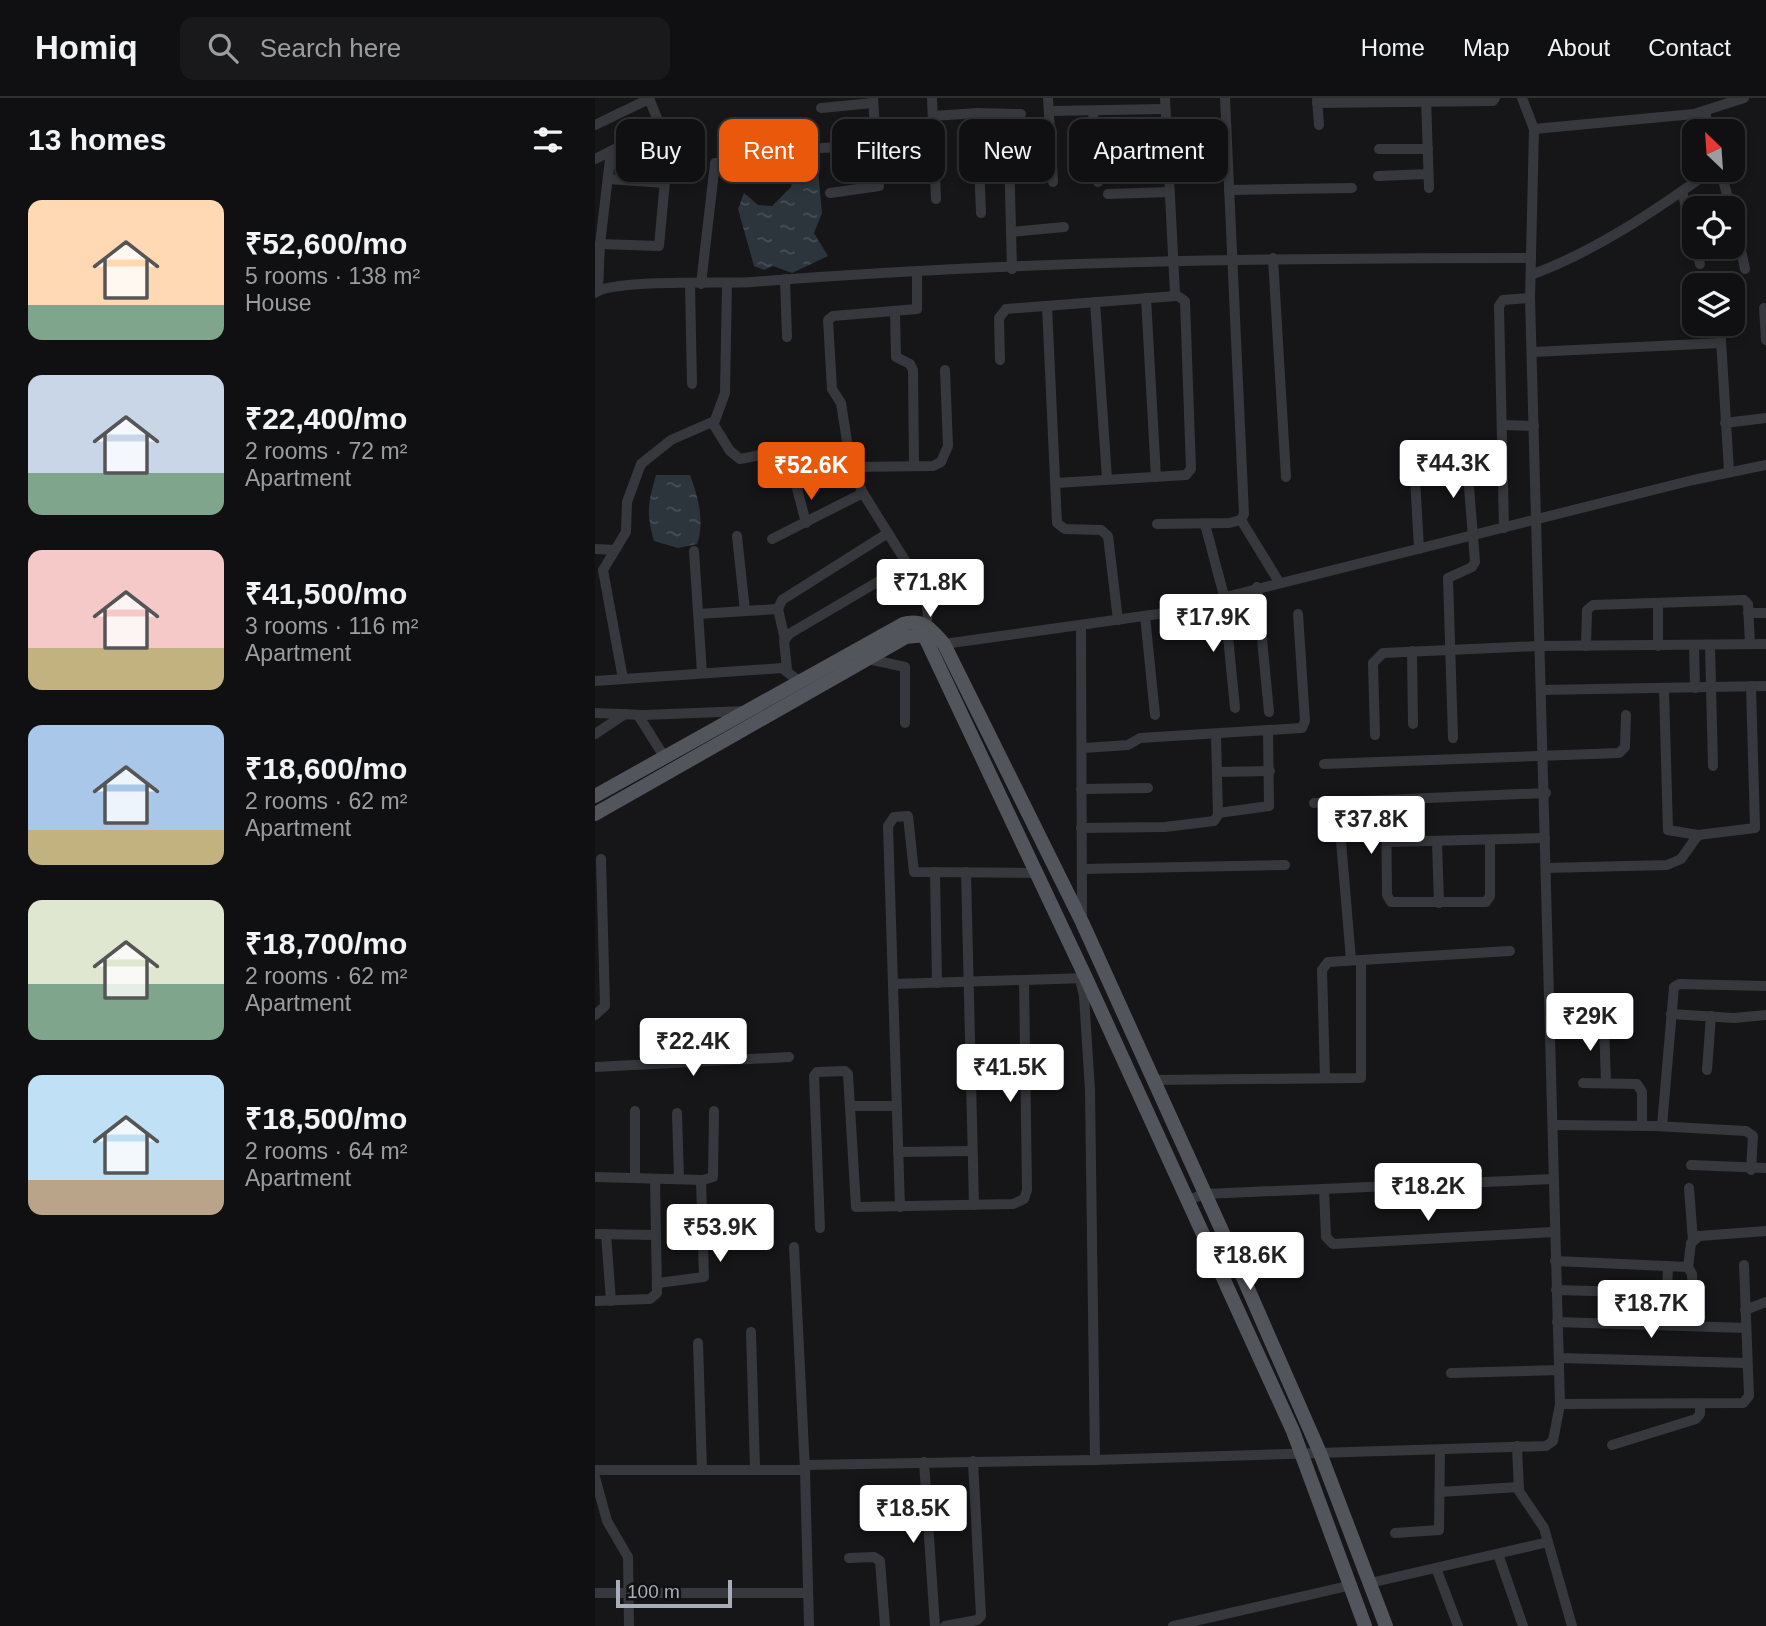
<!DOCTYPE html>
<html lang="en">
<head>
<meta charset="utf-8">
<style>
  :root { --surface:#101012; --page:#19191b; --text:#f1f3f6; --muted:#9c9d9f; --line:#303032; --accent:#ea580c }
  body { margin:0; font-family:Helvetica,sans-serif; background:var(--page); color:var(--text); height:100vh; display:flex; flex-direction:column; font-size:26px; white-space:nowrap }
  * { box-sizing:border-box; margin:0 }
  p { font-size:23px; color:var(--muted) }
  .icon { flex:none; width:38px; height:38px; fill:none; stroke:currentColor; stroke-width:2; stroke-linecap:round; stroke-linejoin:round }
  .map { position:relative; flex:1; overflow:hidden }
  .side { display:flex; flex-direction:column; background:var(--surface); width:595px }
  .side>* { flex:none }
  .top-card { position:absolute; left:21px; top:21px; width:665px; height:63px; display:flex; gap:14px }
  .needle { width:46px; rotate:335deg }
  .tools { position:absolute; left:1087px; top:21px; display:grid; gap:14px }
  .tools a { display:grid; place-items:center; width:63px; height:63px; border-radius:14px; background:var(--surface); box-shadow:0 4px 10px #0003,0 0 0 2px var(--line); font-size:35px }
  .scale { position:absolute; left:21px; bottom:18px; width:116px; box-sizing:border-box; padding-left:7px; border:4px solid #a8adb8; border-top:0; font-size:19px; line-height:24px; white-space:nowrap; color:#a8adb8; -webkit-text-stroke:5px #111113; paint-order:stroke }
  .price { position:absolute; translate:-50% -60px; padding:0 16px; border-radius:7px; background:#fff; color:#222; font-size:23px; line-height:46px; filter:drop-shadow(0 2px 4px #0008) }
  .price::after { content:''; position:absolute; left:50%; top:42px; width:21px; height:16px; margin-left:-10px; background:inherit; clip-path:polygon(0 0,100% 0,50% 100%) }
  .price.current { background:var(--accent); color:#fff }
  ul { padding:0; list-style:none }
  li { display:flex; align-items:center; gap:21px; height:175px; padding:0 28px }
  li span { display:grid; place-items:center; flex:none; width:196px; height:140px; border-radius:14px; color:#555 }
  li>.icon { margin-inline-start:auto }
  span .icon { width:84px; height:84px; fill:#fffc; stroke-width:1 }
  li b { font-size:30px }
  h2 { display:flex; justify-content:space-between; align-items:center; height:84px; padding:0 28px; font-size:30px }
  .chip { padding:0 24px; border-radius:14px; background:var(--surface); box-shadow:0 4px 10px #0003,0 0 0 2px var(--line); font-size:24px; line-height:63px }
  .chip.current { background:var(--accent); color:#fff }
  header { display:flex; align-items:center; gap:42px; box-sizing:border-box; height:98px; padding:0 35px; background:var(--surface); border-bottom:2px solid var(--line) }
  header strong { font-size:33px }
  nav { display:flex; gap:38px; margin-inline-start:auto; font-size:24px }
  .search { width:490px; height:63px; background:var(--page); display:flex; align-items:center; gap:18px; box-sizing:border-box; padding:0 24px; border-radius:14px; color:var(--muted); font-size:26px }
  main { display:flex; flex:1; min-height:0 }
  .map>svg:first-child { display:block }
  .water { fill:url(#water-ripples) }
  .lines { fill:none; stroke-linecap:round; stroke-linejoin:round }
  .minor { stroke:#37383d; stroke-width:10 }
  .major { stroke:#53555c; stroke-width:14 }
</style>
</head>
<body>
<header>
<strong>Homiq</strong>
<div class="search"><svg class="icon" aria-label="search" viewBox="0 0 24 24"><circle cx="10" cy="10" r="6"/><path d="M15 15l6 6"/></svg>Search here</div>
<nav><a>Home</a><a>Map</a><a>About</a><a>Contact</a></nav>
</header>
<main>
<section class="side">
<h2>13 homes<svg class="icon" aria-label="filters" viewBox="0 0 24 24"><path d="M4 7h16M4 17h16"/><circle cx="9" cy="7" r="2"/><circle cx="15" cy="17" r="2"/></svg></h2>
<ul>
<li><span style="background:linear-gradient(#ffd9b3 75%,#7fa58c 0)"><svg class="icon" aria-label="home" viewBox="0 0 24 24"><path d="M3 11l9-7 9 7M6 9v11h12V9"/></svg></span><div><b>₹52,600/mo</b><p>5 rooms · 138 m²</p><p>House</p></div></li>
<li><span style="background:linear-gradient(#c9d6e8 70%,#7fa58c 0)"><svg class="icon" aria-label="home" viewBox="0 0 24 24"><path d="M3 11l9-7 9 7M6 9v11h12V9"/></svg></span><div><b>₹22,400/mo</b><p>2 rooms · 72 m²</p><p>Apartment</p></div></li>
<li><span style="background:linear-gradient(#f6c9c9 70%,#c2b280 0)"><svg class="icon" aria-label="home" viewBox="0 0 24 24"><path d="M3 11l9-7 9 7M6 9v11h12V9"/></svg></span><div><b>₹41,500/mo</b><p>3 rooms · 116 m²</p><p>Apartment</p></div></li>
<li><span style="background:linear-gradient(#a9c7e8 75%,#c2b280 0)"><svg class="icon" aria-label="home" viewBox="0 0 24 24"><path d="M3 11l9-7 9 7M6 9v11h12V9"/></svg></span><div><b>₹18,600/mo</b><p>2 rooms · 62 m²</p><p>Apartment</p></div></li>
<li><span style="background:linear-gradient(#dfe7d0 60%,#7fa58c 0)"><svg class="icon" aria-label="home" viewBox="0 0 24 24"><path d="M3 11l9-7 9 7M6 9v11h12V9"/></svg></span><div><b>₹18,700/mo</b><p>2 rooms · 62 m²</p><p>Apartment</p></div></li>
<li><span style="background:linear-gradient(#bfe0f5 75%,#b9a48a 0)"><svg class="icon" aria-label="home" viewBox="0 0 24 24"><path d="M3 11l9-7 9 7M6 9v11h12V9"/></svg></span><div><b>₹18,500/mo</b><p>2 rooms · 64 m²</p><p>Apartment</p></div></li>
</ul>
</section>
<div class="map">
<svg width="1171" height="1528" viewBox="0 0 1171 1528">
  <defs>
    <pattern id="water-ripples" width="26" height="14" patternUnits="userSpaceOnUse" patternTransform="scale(1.75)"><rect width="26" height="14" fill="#2c353c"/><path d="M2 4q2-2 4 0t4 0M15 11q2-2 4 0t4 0" fill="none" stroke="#485056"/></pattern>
  </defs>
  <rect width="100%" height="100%" fill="#161618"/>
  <!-- water -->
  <g class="water">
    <path d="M209,61L223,73L227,115L219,135L233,158L197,175L178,168L169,172L159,168L143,111L149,95L163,107L177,108L196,89L201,65Z"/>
    <path d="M61,377H95C103,398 110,424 102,446L83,450L59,443C51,415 53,405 61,377Z"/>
  </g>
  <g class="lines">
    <!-- minor -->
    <g class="minor">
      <path d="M337,0L341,101"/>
      <path d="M453,0L458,84"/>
      <path d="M630,0L649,416L646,422L684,484"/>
      <path d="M722,0L724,27"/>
      <path d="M831,0L834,90"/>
      <path d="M722,5L898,3L900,0"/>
      <path d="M226,10L278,5"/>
      <path d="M454,13L570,11"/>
      <path d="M498,13L503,84"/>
      <path d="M1110,14L1115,33"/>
      <path d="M382,15L426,16"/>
      <path d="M413,16L417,171"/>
      <path d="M338,18L382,15L386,115"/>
      <path d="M0,27L54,1"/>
      <path d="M939,31L1099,16L1149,0"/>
      <path d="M227,50L281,47"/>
      <path d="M784,51H833"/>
      <path d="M501,56L572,54"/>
      <path d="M0,61L65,28L54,0"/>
      <path d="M1125,72L1136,110"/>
      <path d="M783,78L833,76"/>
      <path d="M13,81L69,85"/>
      <path d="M634,92L757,90"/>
      <path d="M1087,93L1099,142"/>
      <path d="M235,95L284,88L278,0"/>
      <path d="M513,96L574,94"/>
      <path d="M1138,115L1150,171"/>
      <path d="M416,134L469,129"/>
      <path d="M5,146L64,148L72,61"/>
      <path d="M1101,149L1105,166"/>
      <path d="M678,160L691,379"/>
      <path d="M322,173V211L238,218L233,222L237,291L246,305L256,369L268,395L329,493L333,516L330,533"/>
      <path d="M936,177C1001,153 1061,112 1117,72"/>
      <path d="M190,181L192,239"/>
      <path d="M106,186L120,65"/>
      <path d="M95,187L97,286"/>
      <path d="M3,192L5,146L16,53"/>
      <path d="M0,195C17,181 127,186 157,184C416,163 676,160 936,160"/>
      <path d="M551,200L561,379"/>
      <path d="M500,204L512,381"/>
      <path d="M452,208L462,425L470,431L506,432L513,438L523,522"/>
      <path d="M1169,210L1171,242"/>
      <path d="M300,213L301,259L315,266L318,272L319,368"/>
      <path d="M1125,226L1134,373"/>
      <path d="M938,254L1126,245"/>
      <path d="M405,262L404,220L411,211L581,198"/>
      <path d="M119,325L130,295L132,186"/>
      <path d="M1130,325L1171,320"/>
      <path d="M908,327L939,328"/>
      <path d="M819,362L824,451"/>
      <path d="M256,369L338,368L346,364L353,348L350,272"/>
      <path d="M461,385L591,377L596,371L590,203L580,196L570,0"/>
      <path d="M562,426L634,425L646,422"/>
      <path d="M610,426L629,498L640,610"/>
      <path d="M909,430L904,208L908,202L935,200"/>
      <path d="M142,438L150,513"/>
      <path d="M177,441L268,395"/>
      <path d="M0,451L20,452"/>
      <path d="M99,453L107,575"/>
      <path d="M662,489L674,614"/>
      <path d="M1153,515H1171"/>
      <path d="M103,516L183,511"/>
      <path d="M550,518L560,617"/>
      <path d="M486,528L487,822"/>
      <path d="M190,542L183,511L187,502L293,435"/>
      <path d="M349,546L563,516L1098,382L1171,367"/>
      <path d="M991,548L992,512L998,507L1149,502L1153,506L1155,546"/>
      <path d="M1063,548V506"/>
      <path d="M1099,548L1100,590"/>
      <path d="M1115,548L1118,668"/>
      <path d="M817,553L818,626"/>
      <path d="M273,561L310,569V625"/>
      <path d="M192,571L189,543L194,536L313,466"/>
      <path d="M28,581L8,472L31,434L32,404L46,366L76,342L117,324L135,353L145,361L192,352L211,425"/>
      <path d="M0,583L187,570L204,583"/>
      <path d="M946,592L1171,588"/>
      <path d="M1069,592L1073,732L1103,737"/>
      <path d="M0,615L49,617L151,613"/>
      <path d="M43,617L70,660"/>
      <path d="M0,636L30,616"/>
      <path d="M780,637L778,565L788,555L943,548L1171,546"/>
      <path d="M858,640L853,480L877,469L880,464L872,364"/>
      <path d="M489,650L533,647L545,640L707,630L710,623L703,516"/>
      <path d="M729,666L1024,655L1030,649L1031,617"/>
      <path d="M622,674L675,673"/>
      <path d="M486,691L553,690"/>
      <path d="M791,702L792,797L796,804H891L895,798V742"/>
      <path d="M719,705L951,695"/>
      <path d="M623,715L674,708L673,634"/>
      <path d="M486,730L570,729L619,723L623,717L621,637"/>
      <path d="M746,743L756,862"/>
      <path d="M842,743L844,805"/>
      <path d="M792,744L950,740"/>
      <path d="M951,770L1072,767L1086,761L1103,737L1160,730L1156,588"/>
      <path d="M488,771L690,767"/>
      <path d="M340,774L342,885"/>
      <path d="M371,774L379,1107"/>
      <path d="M485,881L489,898L495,992L500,1362"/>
      <path d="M298,886L491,880"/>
      <path d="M1076,916L1139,920L1171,917"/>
      <path d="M0,917L10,908L6,761"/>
      <path d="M1009,925L1011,985"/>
      <path d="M0,969L194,959"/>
      <path d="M1112,972L1116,918"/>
      <path d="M730,980L727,872L733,864L915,853"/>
      <path d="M558,982L766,980V862"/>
      <path d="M988,985L1042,986L1047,994V1027"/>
      <path d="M255,1008H301"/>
      <path d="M40,1013V1080"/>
      <path d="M82,1015L84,1081"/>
      <path d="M958,1027L1060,1028L1151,1033L1158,1038L1156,1072"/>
      <path d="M1067,1028L1079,889L1084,886L1171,888"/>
      <path d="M303,1054L377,1053"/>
      <path d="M1096,1067L1171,1070"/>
      <path d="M0,1079L108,1082L118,1079L119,1013"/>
      <path d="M1094,1090L1098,1143"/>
      <path d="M729,1091L731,1139L738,1146L959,1134"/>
      <path d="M593,1102L610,1096L958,1081"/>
      <path d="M305,1109L293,728L299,719L313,718L319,774L442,775"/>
      <path d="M225,1130L219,978L222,974L250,973L253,976L261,1109L418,1106L429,1101L432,1092L429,883"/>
      <path d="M0,1136L60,1137"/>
      <path d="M11,1136L16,1203"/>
      <path d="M199,1149L210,1372"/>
      <path d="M960,1163L1093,1169L1097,1176L1099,1228"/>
      <path d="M1093,1169L1096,1145L1104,1138L1171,1133"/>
      <path d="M63,1185L109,1179L106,1082"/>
      <path d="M961,1192L1072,1195L1073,1168"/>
      <path d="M0,1203L55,1201L62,1195L60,1081"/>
      <path d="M1150,1212L1171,1204"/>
      <path d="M962,1224L1151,1230"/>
      <path d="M156,1234L160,1371"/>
      <path d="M103,1245L107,1372"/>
      <path d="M964,1260L1151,1265"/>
      <path d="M856,1275L964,1272"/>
      <path d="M965,1306L1148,1305L1154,1298L1149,1167"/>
      <path d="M1017,1347L1101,1321L1105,1316V1306"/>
      <path d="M922,1348L924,1393L949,1430L977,1528"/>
      <path d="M329,1364L340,1528"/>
      <path d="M210,1367L500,1362L951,1348L958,1343L965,1306L935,200L939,31L927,0"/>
      <path d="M0,1372H210L214,1528"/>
      <path d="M0,1379L12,1423L33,1459L34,1528"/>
      <path d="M845,1394L924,1389"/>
      <path d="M800,1435L844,1432L845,1352"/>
      <path d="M903,1456L928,1528"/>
      <path d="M254,1460L279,1459L285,1463L290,1528"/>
      <path d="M841,1470L863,1528"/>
      <path d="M775,1485L953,1444"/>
      <path d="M0,1495H213"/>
      <path d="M350,1528L382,1522L386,1518L378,1363"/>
      <path d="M578,1528L757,1487"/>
    </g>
    <!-- major -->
    <g class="major">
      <path d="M0,698L308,526C328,520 337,532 349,546L487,824L647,1177L725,1355L791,1528"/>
      <path d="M0,716L311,539L329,537L491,880L698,1333L770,1528"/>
    </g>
  </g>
</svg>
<div class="tools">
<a><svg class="needle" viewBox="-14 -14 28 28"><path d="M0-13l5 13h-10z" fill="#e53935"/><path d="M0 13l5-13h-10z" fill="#9c9d9f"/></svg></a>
<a><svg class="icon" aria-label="locate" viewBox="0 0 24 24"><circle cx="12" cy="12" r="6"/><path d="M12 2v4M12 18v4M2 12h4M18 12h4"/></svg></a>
<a><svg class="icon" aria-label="layers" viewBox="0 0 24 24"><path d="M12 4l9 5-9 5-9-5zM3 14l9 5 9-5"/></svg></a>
</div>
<div class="scale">100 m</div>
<b class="price" style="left:858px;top:402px">₹44.3K</b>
<b class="price current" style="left:216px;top:404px">₹52.6K</b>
<b class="price" style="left:335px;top:521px">₹71.8K</b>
<b class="price" style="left:618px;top:556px">₹17.9K</b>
<b class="price" style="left:776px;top:758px">₹37.8K</b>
<b class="price" style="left:995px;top:955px">₹29K</b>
<b class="price" style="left:98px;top:980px">₹22.4K</b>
<b class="price" style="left:415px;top:1006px">₹41.5K</b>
<b class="price" style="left:833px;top:1125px">₹18.2K</b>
<b class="price" style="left:125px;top:1166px">₹53.9K</b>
<b class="price" style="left:655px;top:1194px">₹18.6K</b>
<b class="price" style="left:1056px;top:1242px">₹18.7K</b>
<b class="price" style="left:318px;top:1447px">₹18.5K</b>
<div class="top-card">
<a class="chip">Buy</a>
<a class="chip current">Rent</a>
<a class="chip">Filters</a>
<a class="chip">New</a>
<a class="chip">Apartment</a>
</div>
</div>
</main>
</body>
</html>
